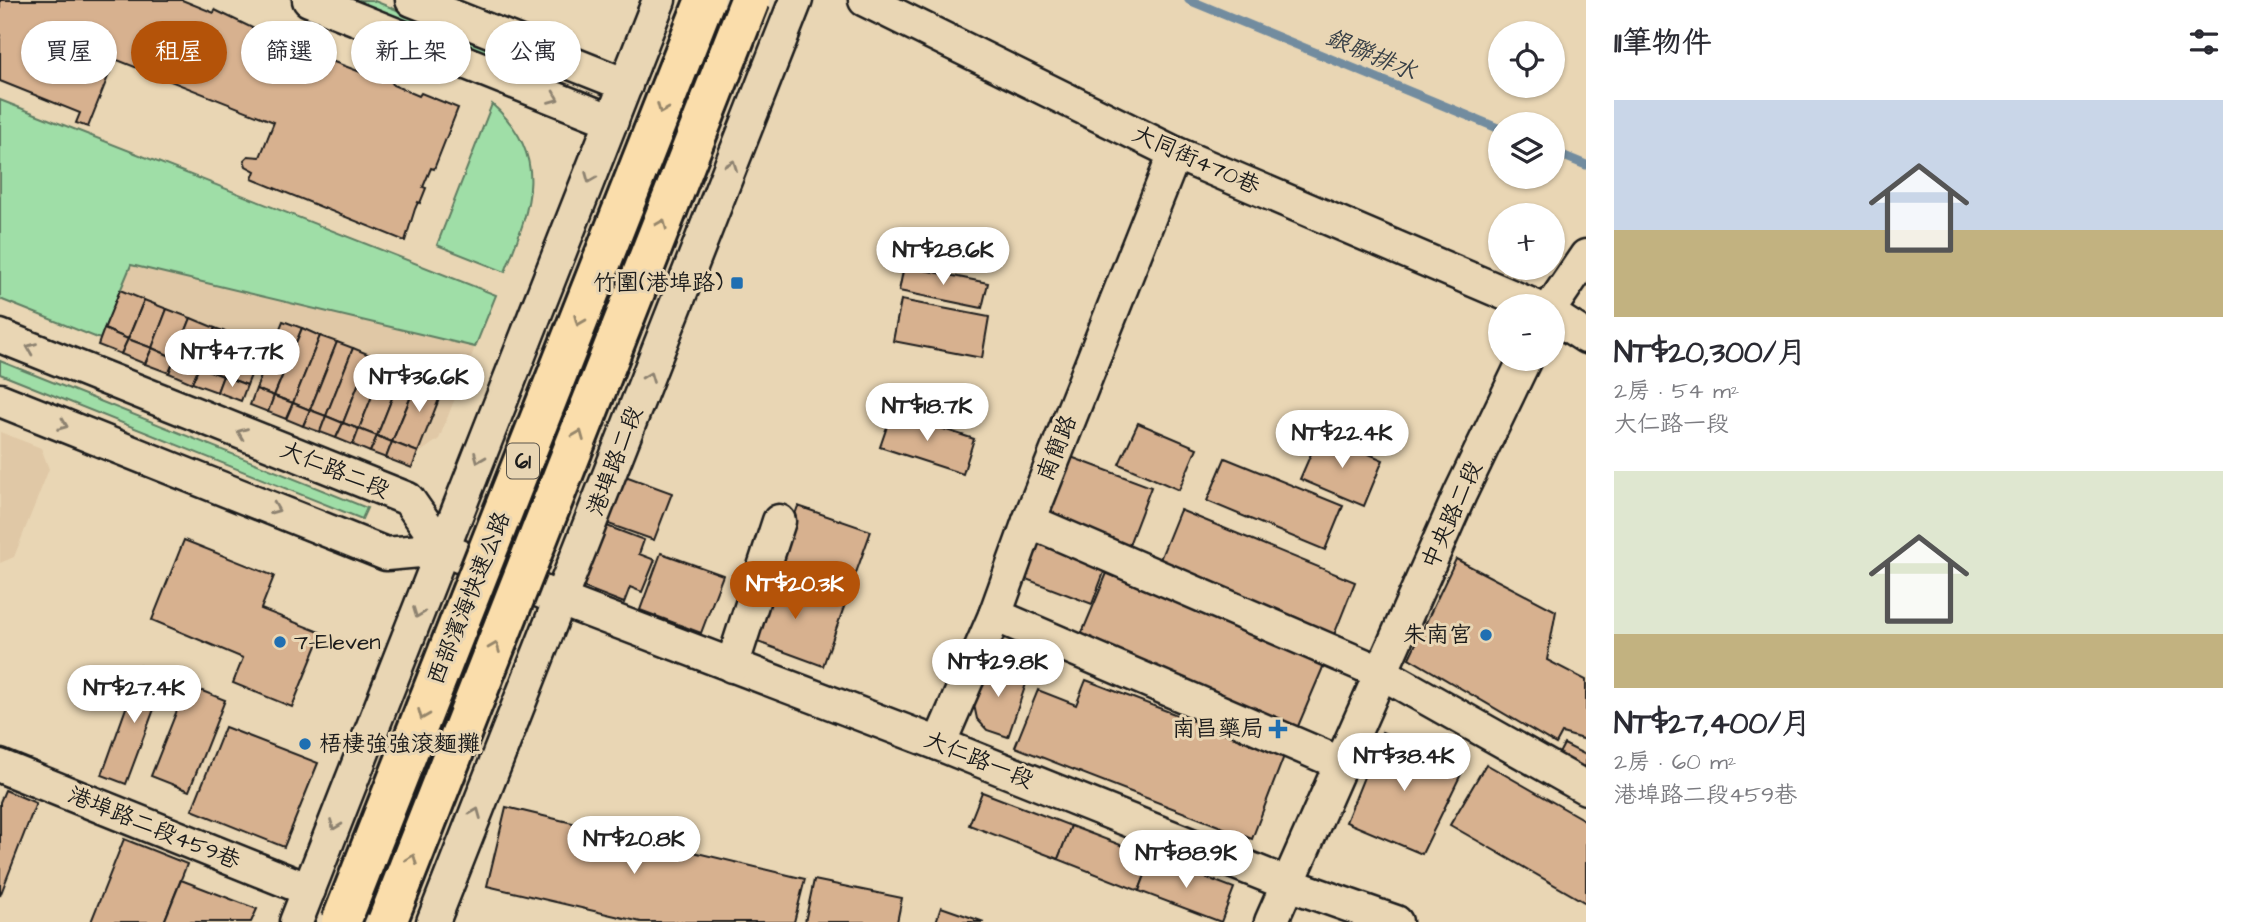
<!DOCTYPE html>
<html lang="zh-TW">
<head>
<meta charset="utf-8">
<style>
  :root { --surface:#fff; --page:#f2f2f3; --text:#2b2b33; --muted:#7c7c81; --accent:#b45309 }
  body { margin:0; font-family:"Architects Daughter","LXGW WenKai TC",sans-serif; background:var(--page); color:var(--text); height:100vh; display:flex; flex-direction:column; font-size:26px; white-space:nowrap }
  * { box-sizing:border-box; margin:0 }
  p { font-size:23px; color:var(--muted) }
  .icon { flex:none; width:38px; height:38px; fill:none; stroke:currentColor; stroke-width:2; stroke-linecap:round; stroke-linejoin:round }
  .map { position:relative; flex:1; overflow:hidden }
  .details { display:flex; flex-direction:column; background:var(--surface); width:665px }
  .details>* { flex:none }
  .hud { position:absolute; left:21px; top:21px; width:665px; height:63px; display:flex; gap:14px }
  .tools { position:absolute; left:1488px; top:21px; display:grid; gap:14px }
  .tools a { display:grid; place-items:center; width:77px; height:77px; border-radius:50%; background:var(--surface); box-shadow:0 2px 5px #0004; font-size:35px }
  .price { position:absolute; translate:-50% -60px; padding:0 16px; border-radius:24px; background:#fff; color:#222; font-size:23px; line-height:46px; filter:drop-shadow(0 2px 4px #0008) }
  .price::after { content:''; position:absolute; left:50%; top:42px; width:21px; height:16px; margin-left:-10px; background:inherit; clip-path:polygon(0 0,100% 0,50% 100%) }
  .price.selected { background:var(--accent); color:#fff }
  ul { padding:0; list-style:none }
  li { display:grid; align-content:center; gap:14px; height:371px; padding:0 28px }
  li span { display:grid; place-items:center; height:217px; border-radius:0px; color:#555 }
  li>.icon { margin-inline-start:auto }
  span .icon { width:126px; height:126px; fill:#fffc; stroke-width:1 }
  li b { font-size:30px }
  h2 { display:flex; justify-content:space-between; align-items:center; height:84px; padding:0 28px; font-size:30px }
  .tag { padding:0 24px; border-radius:32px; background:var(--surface); box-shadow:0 2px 5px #0004; font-size:24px; line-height:63px }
  .tag.selected { background:var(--accent); color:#fff }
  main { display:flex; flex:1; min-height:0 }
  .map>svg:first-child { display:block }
  .built { fill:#e0c8a6 }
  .green { fill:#9fdea7; stroke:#5e7d62; stroke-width:2 }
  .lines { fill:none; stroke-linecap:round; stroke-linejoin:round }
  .stream { stroke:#728c9f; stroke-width:9 }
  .building { fill:#d7b18f; stroke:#1c1c1c; stroke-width:2 }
  .minor-casing { stroke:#1c1c1c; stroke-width:37 }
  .minor { stroke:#e9d6b4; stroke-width:32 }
  .highway-bridge-casing { stroke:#1c1c1c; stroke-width:44; stroke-linecap:butt }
  .highway-bridge { stroke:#faddab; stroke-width:38 }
  .oneway { stroke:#8d8270 }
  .oneway2 { stroke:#96866b }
  .poi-dot { fill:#1f6fb2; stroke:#e9d6b4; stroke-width:2.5 }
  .labels { text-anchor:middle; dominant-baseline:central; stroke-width:6; stroke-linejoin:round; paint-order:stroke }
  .shield { fill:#e9d6b4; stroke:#5a544a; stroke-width:2 }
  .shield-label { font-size:21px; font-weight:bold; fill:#1c1c1c }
  .street-label { font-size:23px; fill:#1c1c1c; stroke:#e9d6b4 }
  .poi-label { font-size:23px; fill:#1c1c1c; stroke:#e9d6b4; text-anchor:end }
  .water-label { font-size:24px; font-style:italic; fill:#394148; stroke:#e9d6b4 }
</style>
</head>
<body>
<main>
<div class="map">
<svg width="1586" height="922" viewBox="0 0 1586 922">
  <rect width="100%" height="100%" fill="#e9d6b4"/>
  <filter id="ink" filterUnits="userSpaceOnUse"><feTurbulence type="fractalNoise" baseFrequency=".0143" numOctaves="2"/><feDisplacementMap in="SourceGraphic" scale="14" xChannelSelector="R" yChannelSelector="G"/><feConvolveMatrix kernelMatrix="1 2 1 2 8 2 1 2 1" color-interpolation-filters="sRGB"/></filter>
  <g filter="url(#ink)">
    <!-- built -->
    <g class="built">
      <path d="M130,265L475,347L439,439L415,456L308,422L100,339Z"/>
      <path d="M0,432L41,448L49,469L14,557L0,563Z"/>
    </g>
    <!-- green -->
    <g class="green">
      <path d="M349,0H372L540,67L542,74L539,75Z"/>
      <path d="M0,100L496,295L475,347L131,265L100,339L0,299Z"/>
      <path d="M492,104C552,157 530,208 505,272L437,245Z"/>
      <path d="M0,361L367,508L362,519L0,374Z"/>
    </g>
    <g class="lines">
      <!-- stream -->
      <g class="stream">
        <path d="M1189,0L1500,129"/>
        <path d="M1552,151L1586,165"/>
      </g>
    </g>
    <!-- building -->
    <g class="building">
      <path d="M0,0H182L214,13L215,10L271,37L278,39L280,37L303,48L327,56V59L334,62L371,76L372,73L392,82L393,85L419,96L421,93L458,108L434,169L431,168L423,187L426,188L420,203L418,202L415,209L405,241L252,179L255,171L246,166L244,160L248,156L260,157L274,122L115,59L88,127L76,123L80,113L0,81Z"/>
      <path d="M904,266L988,283L982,308L899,291Z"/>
      <path d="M120,290L144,300L128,339L104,329Z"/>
      <path d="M144,300L167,309L152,348L128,339Z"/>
      <path d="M901,300L989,317L982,358L893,341Z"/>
      <path d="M167,309L191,318L175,358L152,348Z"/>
      <path d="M191,318L215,328L199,367L175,358Z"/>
      <path d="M283,321L302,328L274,396L256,389Z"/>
      <path d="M215,328L239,337L223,376L199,367Z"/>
      <path d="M302,328L320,336L293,403L274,396Z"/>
      <path d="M104,329L128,339L121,354L98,345Z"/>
      <path d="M320,336L337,342L310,410L293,403Z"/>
      <path d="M239,337L263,346L247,385L223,376Z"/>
      <path d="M128,339L152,348L145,364L121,354Z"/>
      <path d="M337,342L353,348L326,416L310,410Z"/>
      <path d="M152,348L175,358L169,373L145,364Z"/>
      <path d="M353,348L370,355L343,423L326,416Z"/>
      <path d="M370,355L386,361L359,429L343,423Z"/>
      <path d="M175,358L199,367L192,383L169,373Z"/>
      <path d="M386,361L404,368L377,436L359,429Z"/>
      <path d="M199,367L223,376L217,392L192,383Z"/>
      <path d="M404,368L420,375L392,442L377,436Z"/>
      <path d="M420,375L445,384L418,452L392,442Z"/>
      <path d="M223,376L247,385L241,401L217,392Z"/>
      <path d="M256,389L274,396L268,412L250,405Z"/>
      <path d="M274,396L293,403L286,419L268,412Z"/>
      <path d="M293,403L310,410L303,426L286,419Z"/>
      <path d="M310,410L326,416L320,432L303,426Z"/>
      <path d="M892,412L974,439L963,474L880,447Z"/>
      <path d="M326,416L343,423L336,438L320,432Z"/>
      <path d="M343,423L359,429L353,445L336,438Z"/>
      <path d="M1138,423L1197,448L1179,490L1119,464Z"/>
      <path d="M359,429L377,436L370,452L353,445Z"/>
      <path d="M1320,433L1383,460L1364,506L1300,479Z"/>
      <path d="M377,436L392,442L386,458L370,452Z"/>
      <path d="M392,442L418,452L412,468L386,458Z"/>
      <path d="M1063,454L1151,487L1127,550L1039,517Z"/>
      <path d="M1225,458L1343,506L1325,550L1207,501Z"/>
      <path d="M617,473L672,493L654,540L600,521Z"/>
      <path d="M798,506L871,531L848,595L776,569Z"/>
      <path d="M1180,510L1355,582L1332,640L1157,567Z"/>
      <path d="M599,523L644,540L639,554L655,560L642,592L630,587L624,603L575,584Z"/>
      <path d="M1032,539L1106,567L1092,604L1018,576Z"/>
      <path d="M184,540L274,576L261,609L322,633L292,707L233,683L243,658L152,620Z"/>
      <path d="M661,553L723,575L701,633L640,610Z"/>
      <path d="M1456,559L1556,611L1547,660L1586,680V740L1562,733L1556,744L1409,658Z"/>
      <path d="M1107,573L1324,665L1296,731L1079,640Z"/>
      <path d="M766,576L845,604L823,666L744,637Z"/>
      <path d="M985,664L1028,678L1008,737L987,730L977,719L973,700Z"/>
      <path d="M141,666L166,677L126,784L102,775Z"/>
      <path d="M1086,680L1284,756L1252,839L1015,747L1038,690L1076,705Z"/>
      <path d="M187,685L225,700L189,791L151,776Z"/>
      <path d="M225,727L318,763L284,847L192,810Z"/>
      <path d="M1382,732L1464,768L1422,854L1346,822Z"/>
      <path d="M1564,744L1586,755V774L1556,759Z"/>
      <path d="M1486,764L1586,821V903L1450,825Z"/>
      <path d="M5,790L36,803L0,896V802Z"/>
      <path d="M982,792L1071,826L1058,859L969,825Z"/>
      <path d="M506,807L805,879L794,922H641L487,886Z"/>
      <path d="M1071,826L1152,857L1139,891L1058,859Z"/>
      <path d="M124,839L187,864L164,922H91Z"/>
      <path d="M1152,857L1234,888L1221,922L1139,891Z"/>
      <path d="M181,880L257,909L251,922H164Z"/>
      <path d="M814,880L902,898L897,922H805Z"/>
      <path d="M941,907L984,922H936Z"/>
    </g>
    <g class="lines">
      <!-- minor casing -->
      <g class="minor-casing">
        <g id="minor">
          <path d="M309,0L612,121"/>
          <path d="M412,0L626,85"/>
          <path d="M865,0L1175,153L1534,306"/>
          <path d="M1552,306L1586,256"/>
          <path d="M1552,315L1586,337"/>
          <path d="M0,336L408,499L443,549"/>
          <path d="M0,400L386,554L443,549L561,600L939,744L1288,884L1396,922"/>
          <path d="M1029,521L1382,673L1586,788"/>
          <path d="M995,615L1342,764"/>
          <path d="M732,666L779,521"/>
          <path d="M939,744L995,615L1029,521L1175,153"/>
          <path d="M0,766L309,890"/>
          <path d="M296,922L659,0"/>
          <path d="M433,922L796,0"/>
          <path d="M1271,922L1460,494L1525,359"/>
        </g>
      </g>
      <!-- minor -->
      <use href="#minor" class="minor"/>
      <!-- highway-bridge casing -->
      <g class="highway-bridge-casing">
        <g id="highway-bridge">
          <path d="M341,922L705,0"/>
          <path d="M387,922L750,0"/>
        </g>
      </g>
      <!-- highway-bridge -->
      <use href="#highway-bridge" class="highway-bridge"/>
    </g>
    <!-- one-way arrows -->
    <defs><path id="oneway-chevron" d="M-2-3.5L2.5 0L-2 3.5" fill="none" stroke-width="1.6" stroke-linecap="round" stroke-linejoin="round" transform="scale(1.75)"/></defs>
    <g class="oneway">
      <use href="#oneway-chevron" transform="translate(554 98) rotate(22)"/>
      <use href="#oneway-chevron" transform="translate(732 165) rotate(-69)"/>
      <use href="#oneway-chevron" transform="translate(590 178) rotate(112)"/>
      <use href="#oneway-chevron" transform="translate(31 348) rotate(-158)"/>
      <use href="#oneway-chevron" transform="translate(649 377) rotate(-69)"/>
      <use href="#oneway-chevron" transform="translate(63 425) rotate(21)"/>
      <use href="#oneway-chevron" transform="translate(242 433) rotate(-158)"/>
      <use href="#oneway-chevron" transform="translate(479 458) rotate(112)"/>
      <use href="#oneway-chevron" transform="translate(275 509) rotate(22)"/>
      <use href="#oneway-chevron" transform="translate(418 613) rotate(111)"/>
      <use href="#oneway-chevron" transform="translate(476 813) rotate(-68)"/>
      <use href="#oneway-chevron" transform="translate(335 825) rotate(111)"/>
    </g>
    <g class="oneway2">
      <use href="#oneway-chevron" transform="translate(662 109) rotate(112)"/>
      <use href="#oneway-chevron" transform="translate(662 224) rotate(-68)"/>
      <use href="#oneway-chevron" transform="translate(579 321) rotate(112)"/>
      <use href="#oneway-chevron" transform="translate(579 435) rotate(-68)"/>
      <use href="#oneway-chevron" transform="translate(495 647) rotate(-68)"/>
      <use href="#oneway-chevron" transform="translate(423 715) rotate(112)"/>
      <use href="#oneway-chevron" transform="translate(412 859) rotate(-68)"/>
    </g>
  </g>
  <!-- markers -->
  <g class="poi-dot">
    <rect x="730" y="276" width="14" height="14" rx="3.5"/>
    <circle cx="1486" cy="635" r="7"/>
    <circle cx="280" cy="642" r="7"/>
    <path d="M1274.5 718.5h7v7h7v7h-7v7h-7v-7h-7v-7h7z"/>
    <circle cx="305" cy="744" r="7"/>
  </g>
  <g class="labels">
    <!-- shield labels -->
    <rect class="shield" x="507" y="443.5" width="32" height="35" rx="5"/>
    <g class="shield-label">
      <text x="523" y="461">61</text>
    </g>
    <!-- street labels -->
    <g class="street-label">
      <text transform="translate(1196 160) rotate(24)">大同街470巷</text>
      <text transform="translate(1057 448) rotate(-68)">南簡路</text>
      <text transform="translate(615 461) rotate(-69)">港埠路二段</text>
      <text transform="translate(335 470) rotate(22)">大仁路二段</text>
      <text transform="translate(1452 515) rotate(-66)">中央路二段</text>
      <text transform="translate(469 598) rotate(-68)">西部濱海快速公路</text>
      <text transform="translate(979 760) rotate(22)">大仁路一段</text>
      <text transform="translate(154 828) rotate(22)">港埠路二段459巷</text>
    </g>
    <!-- poi labels -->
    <g class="poi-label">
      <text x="723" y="283">竹圍(港埠路)</text>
      <text x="1472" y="635">朱南宮</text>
      <text x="294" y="642" text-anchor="start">7-Eleven</text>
      <text x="1264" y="729">南昌藥局</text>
      <text x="319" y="744" text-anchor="start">梧棲強強滾麵攤</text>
    </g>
    <!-- water labels -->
    <g class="water-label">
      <text transform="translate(1371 55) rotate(23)">銀聯排水</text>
    </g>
  </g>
</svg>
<div class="tools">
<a><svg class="icon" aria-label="locate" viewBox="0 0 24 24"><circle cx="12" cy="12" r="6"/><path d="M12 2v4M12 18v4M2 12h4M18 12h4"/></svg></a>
<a><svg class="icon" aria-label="layers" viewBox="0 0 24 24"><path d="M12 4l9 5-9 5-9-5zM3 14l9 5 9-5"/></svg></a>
<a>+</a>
<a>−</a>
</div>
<b class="price" style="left:943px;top:287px">NT$28.6K</b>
<b class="price" style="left:232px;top:389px">NT$47.7K</b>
<b class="price" style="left:419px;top:414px">NT$36.6K</b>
<b class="price" style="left:927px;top:443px">NT$18.7K</b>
<b class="price" style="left:1342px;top:470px">NT$22.4K</b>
<b class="price selected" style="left:795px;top:621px">NT$20.3K</b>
<b class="price" style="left:998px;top:699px">NT$29.8K</b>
<b class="price" style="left:134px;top:725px">NT$27.4K</b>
<b class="price" style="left:1404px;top:793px">NT$38.4K</b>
<b class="price" style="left:634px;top:876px">NT$20.8K</b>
<b class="price" style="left:1186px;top:890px">NT$88.9K</b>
<div class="hud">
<a class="tag">買屋</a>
<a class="tag selected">租屋</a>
<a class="tag">篩選</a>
<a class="tag">新上架</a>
<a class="tag">公寓</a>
</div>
</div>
<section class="details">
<h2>11筆物件<svg class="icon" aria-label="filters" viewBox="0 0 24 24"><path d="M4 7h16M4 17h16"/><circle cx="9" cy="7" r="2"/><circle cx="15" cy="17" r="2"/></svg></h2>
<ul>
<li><span style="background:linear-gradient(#c9d6e8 60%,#c2b280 0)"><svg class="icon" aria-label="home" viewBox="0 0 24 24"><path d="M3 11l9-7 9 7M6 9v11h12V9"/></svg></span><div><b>NT$20,300/月</b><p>2房 · 54 m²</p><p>大仁路一段</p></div></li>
<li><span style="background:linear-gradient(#dfe7d0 75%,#c2b280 0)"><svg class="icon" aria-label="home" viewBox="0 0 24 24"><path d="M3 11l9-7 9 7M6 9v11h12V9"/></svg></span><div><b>NT$27,400/月</b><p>2房 · 60 m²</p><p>港埠路二段459巷</p></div></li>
</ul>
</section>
</main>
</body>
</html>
